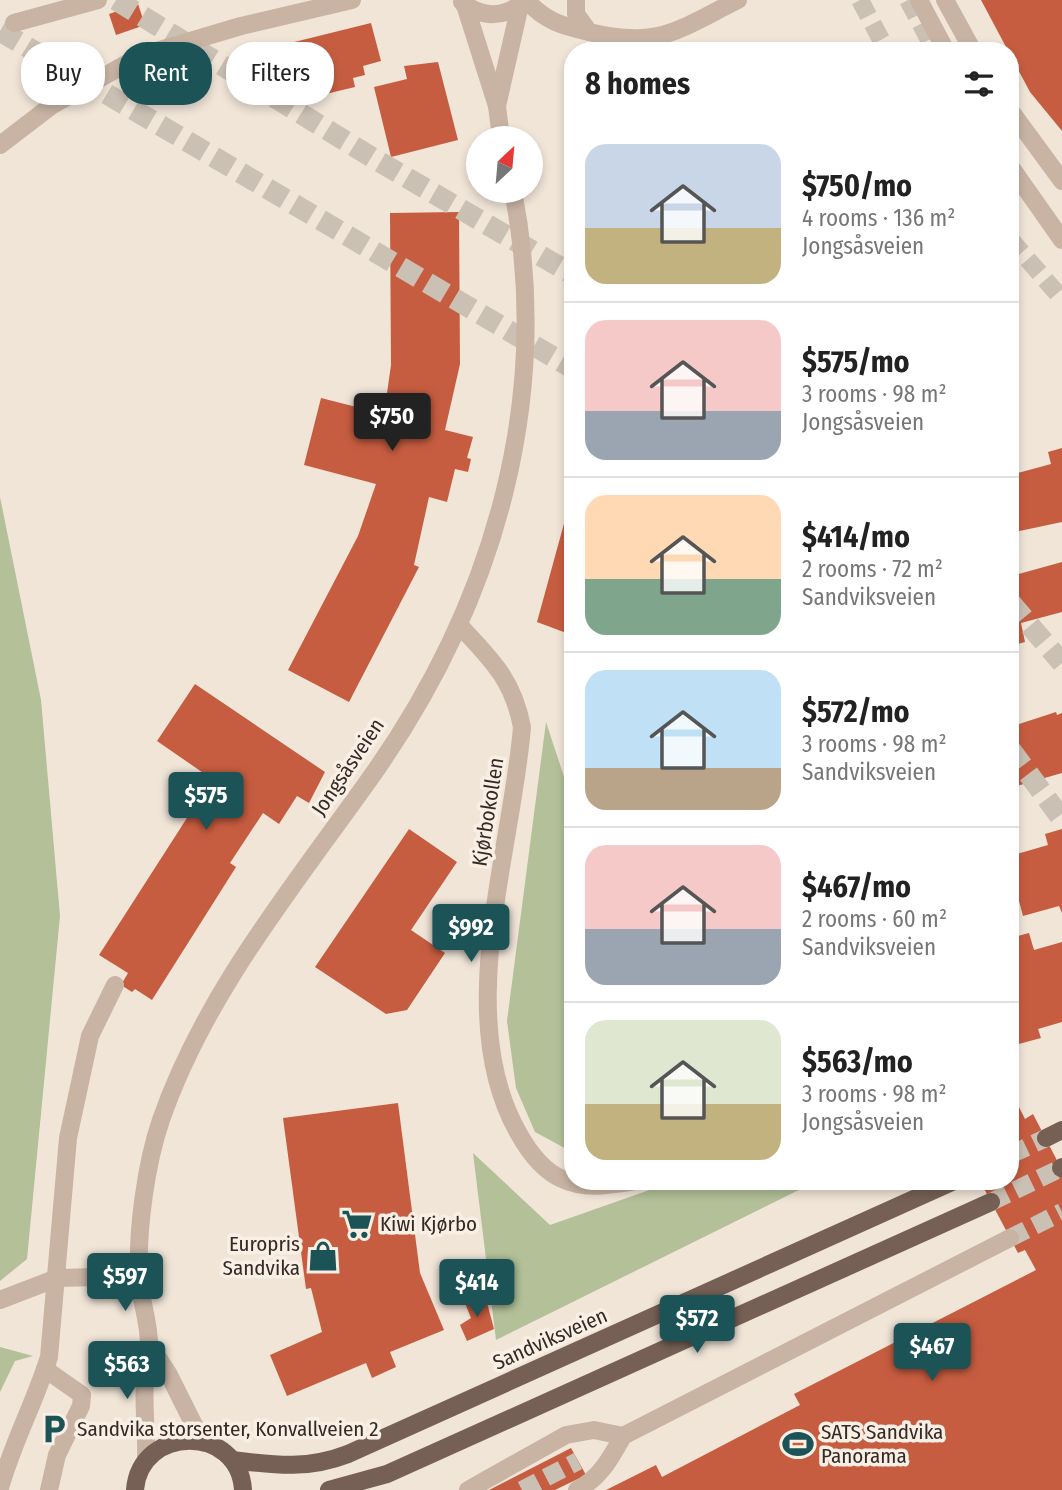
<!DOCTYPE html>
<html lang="en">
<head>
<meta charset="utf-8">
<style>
  :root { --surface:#fff; --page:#f2f2f2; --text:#222; --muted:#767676; --line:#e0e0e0; --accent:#1b5356 }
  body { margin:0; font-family:"Fira Sans Condensed",sans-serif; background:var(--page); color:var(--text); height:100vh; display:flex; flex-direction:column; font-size:26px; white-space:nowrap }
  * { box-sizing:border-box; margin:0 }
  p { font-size:23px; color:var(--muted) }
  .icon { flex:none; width:38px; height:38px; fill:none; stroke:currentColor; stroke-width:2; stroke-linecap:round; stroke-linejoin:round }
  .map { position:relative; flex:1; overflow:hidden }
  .panel { position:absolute; left:564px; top:42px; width:455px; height:1148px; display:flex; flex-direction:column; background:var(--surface); border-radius:28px; box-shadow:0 4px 10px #0003 }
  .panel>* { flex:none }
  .guide { position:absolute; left:21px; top:42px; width:438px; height:63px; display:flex; gap:14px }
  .needle { width:46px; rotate:26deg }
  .controls { position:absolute; left:466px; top:126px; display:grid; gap:14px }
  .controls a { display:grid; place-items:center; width:77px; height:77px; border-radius:50%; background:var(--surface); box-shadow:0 4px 10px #0003; font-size:35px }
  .price { position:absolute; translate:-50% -60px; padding:0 16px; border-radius:7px; background:var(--accent); color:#fff; font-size:23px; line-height:46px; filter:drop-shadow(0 2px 4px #0008) }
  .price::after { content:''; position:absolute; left:50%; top:42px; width:21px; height:16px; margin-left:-10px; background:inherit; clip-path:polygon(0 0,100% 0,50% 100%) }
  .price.selected { background:#222; color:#fff }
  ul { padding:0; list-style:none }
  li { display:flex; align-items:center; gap:21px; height:175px; padding:0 21px }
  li+li { border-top:2px solid var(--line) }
  li span { display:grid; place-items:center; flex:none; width:196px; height:140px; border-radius:21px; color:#555 }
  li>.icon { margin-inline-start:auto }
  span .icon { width:84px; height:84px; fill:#fffc; stroke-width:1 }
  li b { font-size:30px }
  h2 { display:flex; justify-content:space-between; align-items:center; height:84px; padding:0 21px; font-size:30px }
  .pill { padding:0 24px; border-radius:28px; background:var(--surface); box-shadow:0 4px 10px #0003; font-size:24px; line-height:63px }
  .pill.selected { background:var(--accent); color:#fff }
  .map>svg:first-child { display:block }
  .green { fill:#b3c098 }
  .building { fill:#c75d40 }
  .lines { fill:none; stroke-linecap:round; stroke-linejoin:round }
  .minor-tunnel { stroke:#cbc0b4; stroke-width:18; stroke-dasharray:18 9; stroke-linecap:butt }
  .major-tunnel { stroke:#cbc0b4; stroke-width:18; stroke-dasharray:18 9; stroke-linecap:butt }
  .highway-tunnel { stroke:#cbc0b4; stroke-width:21; stroke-dasharray:21 10; stroke-linecap:butt }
  .minor { stroke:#c9b4a4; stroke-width:18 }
  .major { stroke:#766056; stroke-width:18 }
  .labels { text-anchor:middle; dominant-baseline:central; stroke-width:7; stroke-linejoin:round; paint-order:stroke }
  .street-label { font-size:21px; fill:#342a26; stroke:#f9efe4 }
  .poi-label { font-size:21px; fill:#342a26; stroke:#f9efe4; text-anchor:start }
</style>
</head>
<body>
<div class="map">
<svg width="1062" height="1490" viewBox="0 0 1062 1490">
  <rect width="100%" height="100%" fill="#f1e5d8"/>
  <!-- green -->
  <g class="green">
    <path d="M0,497L41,700L60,916L27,1259L0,1281Z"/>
    <path d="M546,722L572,801V1152L535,1132L516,1088L507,1021Z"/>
    <path d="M473,1153L550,1225L675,1181H817L496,1340Z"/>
    <path d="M0,1347L33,1356L15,1361L0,1392Z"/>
  </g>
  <!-- building -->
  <g class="building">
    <path d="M981,0H1062V131L1030,92Z"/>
    <path d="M138,4L145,25L116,35L109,14Z"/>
    <path d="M371,23L381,61L363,66L365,75L353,78L355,87L284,104L270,48Z"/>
    <path d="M438,62L458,140L391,157L374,87L407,79L404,66Z"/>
    <path d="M459,212L460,364L445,430L473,437L467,458L471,459L468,472L455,469L447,502L429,497L414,565L419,567L349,702L288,670L358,536L376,484L304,465L321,398L384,414L391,365L390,213Z"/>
    <path d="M1062,448V522L1010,533V475L1051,464L1048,452Z"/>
    <path d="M571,498H572V648L566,646L569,634L537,622Z"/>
    <path d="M1062,562V612L1021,623L1025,642L1010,646V589L1018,586L1015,575Z"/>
    <path d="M195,684L325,772L309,803L297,796L279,824L263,813L230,863L236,867L152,1000L135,989L132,992L121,985L128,973L99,955L212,779L157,741Z"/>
    <path d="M1056,712L1057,715L1062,713V773L1010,788V727Z"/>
    <path d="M409,829L457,862L411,930L445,953L407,1010L386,1014L315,967Z"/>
    <path d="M1062,829V913L1059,906L1023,916L1019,901L1013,902L1010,891V856L1048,845L1045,834Z"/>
    <path d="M1029,933L1034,950L1062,942V1022L1038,1029L1041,1038L1011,1046L1014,1055L1010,1057V956L1016,955L1011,938Z"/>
    <path d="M1010,1089L1025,1119L1033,1114L1062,1170V1490H606L656,1465L662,1477L800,1405L794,1394L1036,1270L1025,1250L1018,1253L980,1181H1010Z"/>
    <path d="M398,1103L420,1273L444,1330L390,1352L396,1367L372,1378L366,1363L287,1396L270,1355L322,1332L311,1288L306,1289L283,1118Z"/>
    <path d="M485,1295L494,1329L467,1341L460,1325L471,1318L465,1303Z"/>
    <path d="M571,1448L586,1475L555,1490H489Z"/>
  </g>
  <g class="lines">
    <!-- minor-tunnel -->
    <g class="minor-tunnel">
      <path d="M1010,1238L1062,1212"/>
      <path d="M522,1490L578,1461"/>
    </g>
    <!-- major-tunnel -->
    <g class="major-tunnel">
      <path d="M860,0L887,51"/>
      <path d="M908,0L935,51"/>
      <path d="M1010,239L1062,299"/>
      <path d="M1010,1155L1046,1138"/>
      <path d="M991,1202L1061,1168"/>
    </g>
    <!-- highway-tunnel -->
    <g class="highway-tunnel">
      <path d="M116,0L373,158L572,274"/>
      <path d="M0,31L572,368"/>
      <path d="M1010,602L1062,663"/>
      <path d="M1010,749L1062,819"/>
    </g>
    <!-- minor -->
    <g class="minor">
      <path d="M526,0C545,21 562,26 589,32"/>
      <path d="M576,0V14L589,32C659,49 677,30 738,0"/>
      <path d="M919,0L946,51"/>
      <path d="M945,0L973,51"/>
      <path d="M462,2C481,18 507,19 524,0"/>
      <path d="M465,5L497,106L501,138"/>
      <path d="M14,23L98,0"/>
      <path d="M497,106L520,5"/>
      <path d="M1010,110L1062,181"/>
      <path d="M0,145L51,106L140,56L241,26L352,0"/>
      <path d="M1010,166L1062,240"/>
      <path d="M460,626C492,660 513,680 522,727C512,851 452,1019 519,1134C529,1152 542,1170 562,1179C584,1190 612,1185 635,1181"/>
      <path d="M0,1300L57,1278L139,1276"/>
      <path d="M149,1344L169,1375L202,1441"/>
      <path d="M45,1369L82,1395L81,1406L57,1455L49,1490"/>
      <path d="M146,1460C147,1433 143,1405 145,1378C146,1367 149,1355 149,1344C149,1321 140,1299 139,1276C137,1230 146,1163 161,1120C206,990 298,881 376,770C495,599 553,397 513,191"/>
      <path d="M0,1488C13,1442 35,1402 49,1357L68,1138L90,1036L115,985"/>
      <path d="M468,1490L566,1435L594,1430L623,1436"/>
      <path d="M577,1490C601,1477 610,1459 623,1436L1010,1238"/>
    </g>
    <!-- major -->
    <g class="major">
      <path d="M1046,1138L1062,1130"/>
      <path d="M1061,1168L1062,1167"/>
      <path d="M232,1460C274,1465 307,1470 348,1454L954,1181"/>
      <path d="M135,1490C140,1425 239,1424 243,1490"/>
      <path d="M329,1490L387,1474L991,1202"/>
    </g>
  </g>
  <!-- icons -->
  <defs>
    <g id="supermarket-bare" transform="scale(2.415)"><path d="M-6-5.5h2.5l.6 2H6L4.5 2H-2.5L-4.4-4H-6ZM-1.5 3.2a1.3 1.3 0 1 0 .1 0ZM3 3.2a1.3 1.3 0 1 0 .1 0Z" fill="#1b5356" stroke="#f9efe4" stroke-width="2.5" paint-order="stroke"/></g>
    <g id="shop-bare" transform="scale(2.415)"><path d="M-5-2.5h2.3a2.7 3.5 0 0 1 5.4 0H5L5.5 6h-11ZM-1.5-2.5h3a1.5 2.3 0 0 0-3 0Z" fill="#1b5356" stroke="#f9efe4" stroke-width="2.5" paint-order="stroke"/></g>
    <g id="parking-bare" transform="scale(2.415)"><path d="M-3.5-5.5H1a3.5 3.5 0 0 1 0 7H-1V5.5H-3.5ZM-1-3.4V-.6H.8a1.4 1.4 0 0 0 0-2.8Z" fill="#1b5356" stroke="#f9efe4" stroke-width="2.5" paint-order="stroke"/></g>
    <g id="stadium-bare" transform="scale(2.415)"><path d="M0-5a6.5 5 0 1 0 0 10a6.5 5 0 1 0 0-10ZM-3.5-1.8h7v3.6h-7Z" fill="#1b5356" stroke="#f9efe4" stroke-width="2.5" paint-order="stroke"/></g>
  </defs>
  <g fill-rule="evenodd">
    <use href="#supermarket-bare" x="357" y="1224"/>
    <use href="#shop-bare" x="323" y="1256"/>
    <use href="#parking-bare" x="54" y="1429"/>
    <use href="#stadium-bare" x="798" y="1444"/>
  </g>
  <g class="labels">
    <!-- street labels -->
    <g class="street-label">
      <text transform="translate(348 767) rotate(-56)">Jongsåsveien</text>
      <text transform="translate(488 812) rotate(-81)">Kjørbokollen</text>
      <text transform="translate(550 1339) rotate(-24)">Sandviksveien</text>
    </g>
    <!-- poi labels -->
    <g class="poi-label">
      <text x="380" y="1224">Kiwi Kjørbo</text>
      <text x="300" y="1244" text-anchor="end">Europris<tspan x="300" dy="24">Sandvika</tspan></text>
      <text x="77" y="1429">Sandvika storsenter, Konvallveien 2</text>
      <text x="821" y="1432">SATS Sandvika<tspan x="821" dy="24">Panorama</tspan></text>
    </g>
  </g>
</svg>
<div class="controls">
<a><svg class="needle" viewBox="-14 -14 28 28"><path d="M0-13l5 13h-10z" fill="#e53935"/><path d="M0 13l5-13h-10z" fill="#767676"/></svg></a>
</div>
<b class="price selected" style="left:392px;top:453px">$750</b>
<b class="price" style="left:206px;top:832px">$575</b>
<b class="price" style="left:471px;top:964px">$992</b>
<b class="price" style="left:125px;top:1313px">$597</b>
<b class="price" style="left:477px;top:1319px">$414</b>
<b class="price" style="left:697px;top:1355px">$572</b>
<b class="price" style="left:932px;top:1383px">$467</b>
<b class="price" style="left:127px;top:1401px">$563</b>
<div class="guide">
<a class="pill">Buy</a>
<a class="pill selected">Rent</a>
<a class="pill">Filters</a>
</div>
<section class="panel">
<h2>8 homes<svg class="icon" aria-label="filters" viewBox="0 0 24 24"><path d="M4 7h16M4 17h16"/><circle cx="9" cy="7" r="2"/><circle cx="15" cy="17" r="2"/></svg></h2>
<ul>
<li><span style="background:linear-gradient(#c9d6e8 60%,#c2b280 0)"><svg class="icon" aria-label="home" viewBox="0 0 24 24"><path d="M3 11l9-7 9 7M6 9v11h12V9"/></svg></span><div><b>$750/mo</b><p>4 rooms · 136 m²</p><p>Jongsåsveien</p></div></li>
<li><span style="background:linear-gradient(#f6c9c9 65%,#9aa5b1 0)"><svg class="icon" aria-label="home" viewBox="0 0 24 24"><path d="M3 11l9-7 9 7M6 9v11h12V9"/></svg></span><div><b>$575/mo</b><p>3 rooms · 98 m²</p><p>Jongsåsveien</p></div></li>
<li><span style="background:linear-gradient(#ffd9b3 60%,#7fa58c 0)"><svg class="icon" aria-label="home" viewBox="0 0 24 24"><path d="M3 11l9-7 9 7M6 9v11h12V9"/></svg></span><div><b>$414/mo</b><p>2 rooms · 72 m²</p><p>Sandviksveien</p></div></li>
<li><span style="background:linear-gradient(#bfe0f5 70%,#b9a48a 0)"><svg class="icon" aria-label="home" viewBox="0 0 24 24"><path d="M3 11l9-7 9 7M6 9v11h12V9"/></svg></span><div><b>$572/mo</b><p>3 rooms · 98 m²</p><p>Sandviksveien</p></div></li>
<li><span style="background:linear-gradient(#f6c9c9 60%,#9aa5b1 0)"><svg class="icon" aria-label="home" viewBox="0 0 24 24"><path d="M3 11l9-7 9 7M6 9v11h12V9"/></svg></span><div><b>$467/mo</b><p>2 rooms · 60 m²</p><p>Sandviksveien</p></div></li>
<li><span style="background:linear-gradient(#dfe7d0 60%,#c2b280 0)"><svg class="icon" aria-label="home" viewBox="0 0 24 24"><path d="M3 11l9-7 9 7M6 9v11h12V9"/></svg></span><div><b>$563/mo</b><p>3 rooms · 98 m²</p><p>Jongsåsveien</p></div></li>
</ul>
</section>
</div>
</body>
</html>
